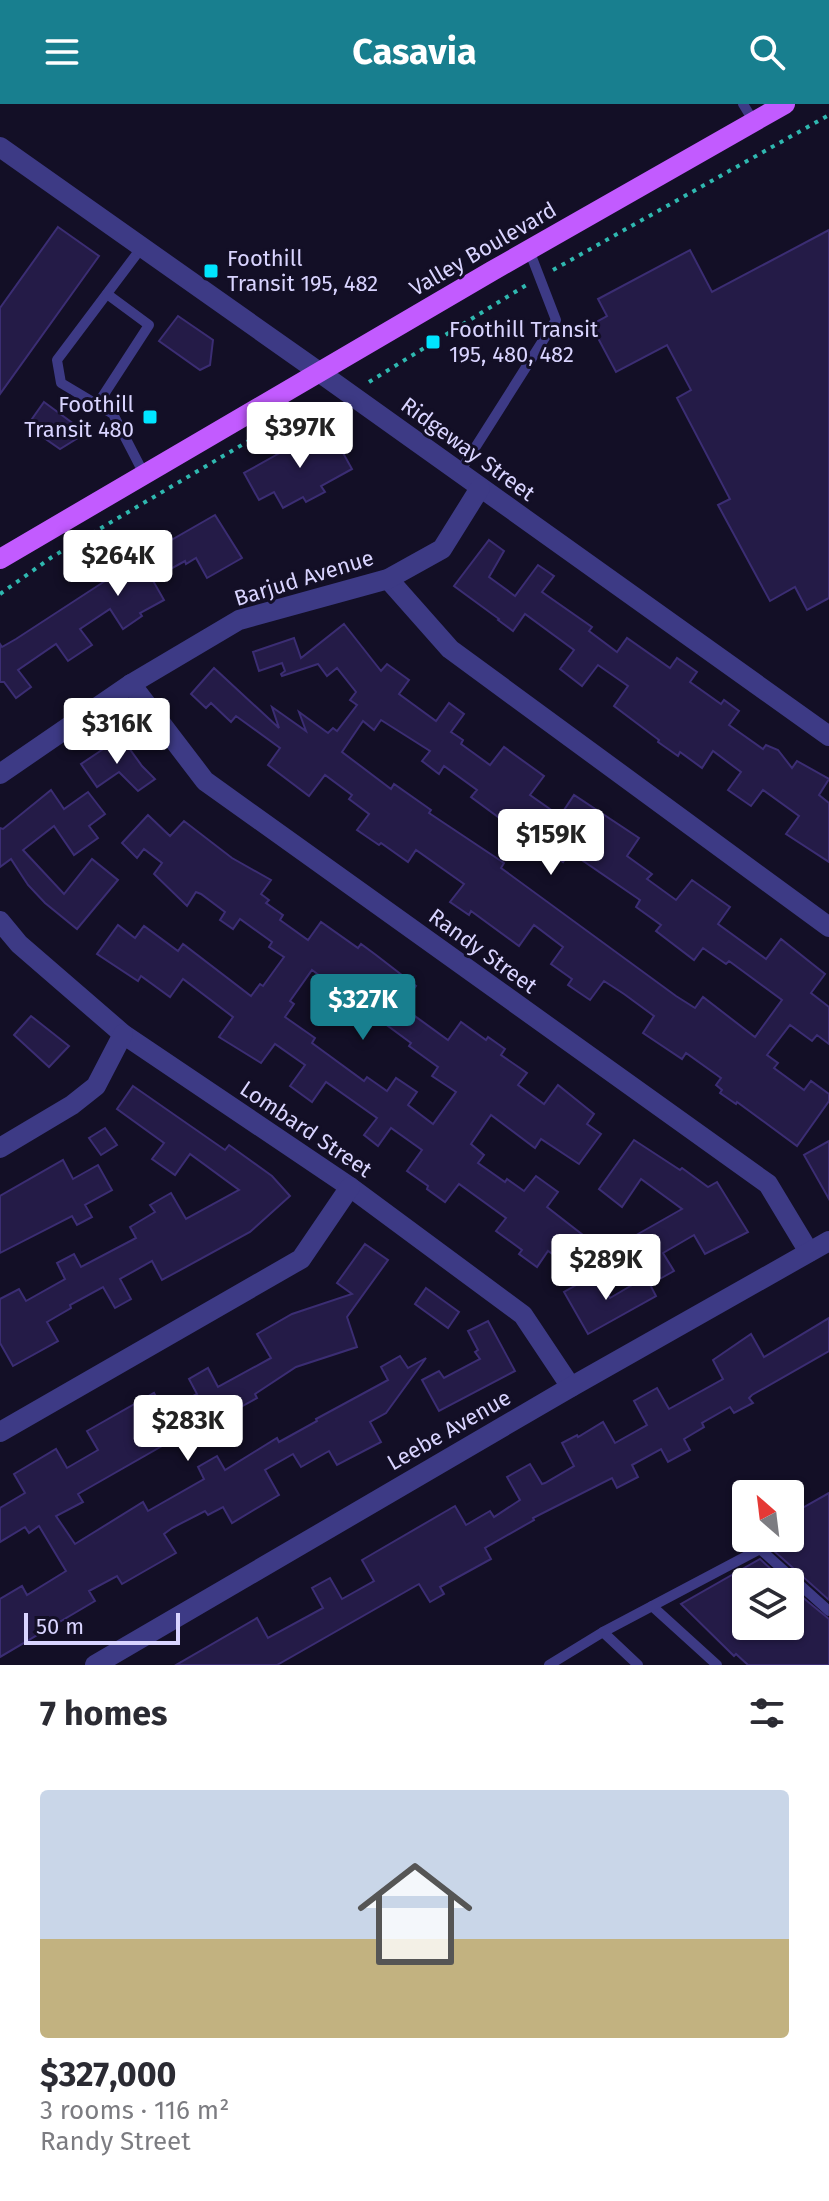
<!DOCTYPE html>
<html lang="en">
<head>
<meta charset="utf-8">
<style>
  :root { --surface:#fff; --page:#f7f7f7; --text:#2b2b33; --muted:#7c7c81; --accent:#187f8f }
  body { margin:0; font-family:"Fira Sans",sans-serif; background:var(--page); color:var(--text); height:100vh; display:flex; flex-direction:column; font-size:30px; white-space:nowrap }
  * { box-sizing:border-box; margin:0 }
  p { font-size:26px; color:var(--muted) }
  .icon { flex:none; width:44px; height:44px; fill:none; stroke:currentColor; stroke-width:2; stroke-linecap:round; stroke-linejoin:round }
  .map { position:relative; height:1561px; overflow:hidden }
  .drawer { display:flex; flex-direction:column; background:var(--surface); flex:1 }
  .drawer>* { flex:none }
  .needle { width:52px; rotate:332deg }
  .fabs { position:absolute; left:732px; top:1376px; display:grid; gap:16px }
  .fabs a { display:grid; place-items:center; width:72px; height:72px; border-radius:8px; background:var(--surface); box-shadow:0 2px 6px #0004; font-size:40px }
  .scale { position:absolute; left:24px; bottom:20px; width:156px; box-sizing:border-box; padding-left:8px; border:4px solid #d9d4ff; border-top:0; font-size:22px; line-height:28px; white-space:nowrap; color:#d9d4ff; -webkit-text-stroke:6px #130f26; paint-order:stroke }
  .price { position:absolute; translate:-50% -68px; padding:0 18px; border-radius:8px; background:#fff; color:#222; font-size:26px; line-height:52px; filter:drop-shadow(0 2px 4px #0008) }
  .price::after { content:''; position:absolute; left:50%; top:48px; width:24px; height:18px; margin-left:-12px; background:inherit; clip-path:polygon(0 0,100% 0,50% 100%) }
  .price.current { background:var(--accent); color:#fff }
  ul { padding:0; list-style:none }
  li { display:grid; align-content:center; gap:16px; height:424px; padding:0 40px }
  li span { display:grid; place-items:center; height:248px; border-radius:8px; color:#555 }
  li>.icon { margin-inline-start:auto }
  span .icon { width:144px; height:144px; fill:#fffc; stroke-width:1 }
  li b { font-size:34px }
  h2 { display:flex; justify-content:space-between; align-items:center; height:96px; padding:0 40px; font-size:34px }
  header { display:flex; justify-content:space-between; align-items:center; height:104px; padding:0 40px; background:var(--accent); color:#fff; font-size:36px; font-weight:700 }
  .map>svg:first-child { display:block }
  .building { fill:#241b47; stroke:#3b2d73; stroke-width:2; fill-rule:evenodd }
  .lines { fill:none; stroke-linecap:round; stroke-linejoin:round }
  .path { stroke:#2fb8b0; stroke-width:4; stroke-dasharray:4 6; stroke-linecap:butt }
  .service { stroke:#3d3a85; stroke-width:10 }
  .minor { stroke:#3d3a85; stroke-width:20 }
  .tertiary { stroke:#3d3a85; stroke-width:20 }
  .primary { stroke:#c25bff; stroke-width:20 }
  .poi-dot { fill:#00e5ff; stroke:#130f26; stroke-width:3 }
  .labels { text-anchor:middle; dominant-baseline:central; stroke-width:6; stroke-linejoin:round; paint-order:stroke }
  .street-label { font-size:22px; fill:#d9d4ff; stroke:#130f26 }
  .poi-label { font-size:22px; fill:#d9d4ff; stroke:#130f26; text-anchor:start }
</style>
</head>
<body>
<header><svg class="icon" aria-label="menu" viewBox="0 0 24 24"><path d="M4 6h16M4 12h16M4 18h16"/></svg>Casavia<svg class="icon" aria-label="search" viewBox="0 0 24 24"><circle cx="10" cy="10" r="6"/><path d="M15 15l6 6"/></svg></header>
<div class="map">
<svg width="829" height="1561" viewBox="0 0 829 1561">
  <rect width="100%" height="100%" fill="#130f26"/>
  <!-- building -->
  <g class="building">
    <path d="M58,123L99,152L0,290V204Z"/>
    <path d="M829,126V494L807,506L795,483L770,497L718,401L730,395L677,294L691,286L667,241L616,268L591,221L607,212L598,195L690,146L712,188Z"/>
    <path d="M178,212L213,236L210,261L200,266L159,237Z"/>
    <path d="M44,298L86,329L60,345L27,322Z"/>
    <path d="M328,322L352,365L321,382L325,388L306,398L303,393L283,404L274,388L259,396L244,369Z"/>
    <path d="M215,411L242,454L207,474L196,454L186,460L185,457L152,475L164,496L140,509L142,512L123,525L110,505L80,525L92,541L68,557L56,540L18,566L31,583L16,594L4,578H0V540L2,543L16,535L125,464L122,459L165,436L166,439Z"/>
    <path d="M489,436L504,447L489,473L515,492L538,461L554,472L542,488L592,523L589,527L617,548L627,534L670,564L677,554L697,568L690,578L721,600L724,596L739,607L729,621L763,645L766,641L778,646L792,664L797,657L829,675L819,691L829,699V758L786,730L799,712L763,686L751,702L728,686L741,668L713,647L702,664L680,648L678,652L658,638L659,636L614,602L628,582L598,561L582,582L560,565L574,546L525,510L513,527L498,516L499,515L454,482Z"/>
    <path d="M344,520L381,567L387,560L409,576L399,590L436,617L449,599L464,610L451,628L463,636L461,640L490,661L504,643L544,672L530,691L560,712L574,691L639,734L627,752L652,770L647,775L676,796L692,776L730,803L718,820L766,855L781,835L825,870L811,889L829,903V940L817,931L812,937L790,921L767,951L778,959L774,964L804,986L811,977L829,990V997L797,1042L737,998L736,1000L720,989L722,986L716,981L721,974L686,949L682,955L643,929L654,912L624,890L604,877L590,896L568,881L572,875L551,860L563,843L534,821L519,842L471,807L469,811L450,798L464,780L416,746L408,758L381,739L379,741L357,726L369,710L349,695L352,691L325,671L309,692L268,661L280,644L236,612L231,618L211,599L206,604L191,590L214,564L279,624L272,603L306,627L299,608L328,629L333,624L337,627L357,601L350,596L356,588L337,564L327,572L318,560L282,572L281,570L285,567L282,559L259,567L253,548L294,534L301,554ZM381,616L430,647L422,657L439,670L444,662L477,686L471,693L509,721L515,713L544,734L539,741L563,758L570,748L640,796L636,803L661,821L656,827L694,856L703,844L726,860L729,857L782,896L755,933L703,893L695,904L676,892L501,764L504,759L429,709L431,706L394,680L391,685L342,648L363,617L374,626Z"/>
    <path d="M121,633L142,662L155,675L138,687L119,668L97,683L81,660Z"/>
    <path d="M51,686L64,705L88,688L105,710L89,722L98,734L74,751L54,722L23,746L64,790L92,755L118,776L77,825L45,799L28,781L11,755L0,763V724L3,725Z"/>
    <path d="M148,711L170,732L184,717L232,754L271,776L261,790L269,796L266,799L283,811L280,816L308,836L321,818L358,844L361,840L376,851L416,882L401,902L448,936L461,918L486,936L488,933L505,945L501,951L527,969L518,981L544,1000L558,981L594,1010L587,1020L601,1030L579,1060L541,1035L535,1044L491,1011L471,1040L484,1051L478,1059L505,1078L507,1075L524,1087L536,1072L558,1088L547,1103L592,1138L576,1166L548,1147L537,1163L519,1150L522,1146L496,1127L506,1114L459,1080L445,1098L427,1085L428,1082L407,1067L422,1046L391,1024L378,1042L364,1031L377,1014L326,978L312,998L290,982L305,961L275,940L261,959L219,933L233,913L183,875L170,893L141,872L138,877L97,850L118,821L135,834L144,822L178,847L183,840L251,892L260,880L263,882L284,853L269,843L272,838L240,815L233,825L220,816L225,808L201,790L196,788L187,802L154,770L162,759L144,745L137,754L122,739ZM312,866L411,939L409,942L438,963L432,972L456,988L433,1020L408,1001L417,988L396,974L387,987L367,973L364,977L312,939L315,934L285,913L294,900L290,897Z"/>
    <path d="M31,912L69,942L49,963L14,931Z"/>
    <path d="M133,982L225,1046L229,1041L272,1072L290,1092L250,1128L162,1176L152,1157L120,1175L131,1195L115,1204L103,1183L70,1201L71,1204L47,1218L58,1237L13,1262L0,1239V1195L19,1185L26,1197L65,1175L57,1159L74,1150L81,1163L136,1134L130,1123L155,1108L150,1101L171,1089L186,1115L239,1086L190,1050L175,1071L152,1055L164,1039L117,1005Z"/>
    <path d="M105,1024L117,1041L101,1051L89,1034Z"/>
    <path d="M634,1036L680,1066L682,1064L708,1083L717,1078L748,1128L705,1150L694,1131L663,1149L674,1167L656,1177L631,1134L682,1105L641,1075L622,1103L599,1085Z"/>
    <path d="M829,1037V1095L804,1051Z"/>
    <path d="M63,1056L73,1075L98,1061L112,1086L85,1101L92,1113L77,1121L72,1112L0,1149V1092Z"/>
    <path d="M365,1140L388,1156L347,1213L357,1243L296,1263L255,1290L257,1294L230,1309L231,1311L216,1319L213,1313L78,1390L83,1398L56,1412L75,1440L143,1398L148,1407L204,1375L198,1363L217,1352L225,1366L277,1334L279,1338L317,1317L316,1315L388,1276L381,1263L400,1252L408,1264L426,1254L386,1309L370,1318L381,1338L337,1361L329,1347L301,1363L293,1350L265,1366L279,1391L232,1419L223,1403L208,1411L205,1407L172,1424L164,1430L176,1449L122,1480L117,1472L89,1487L95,1497L0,1553V1495L22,1482L27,1491L66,1467L39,1422L29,1429L25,1423L0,1438V1404L25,1389L14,1370L56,1345L67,1364L98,1346L87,1327L154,1289L164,1308L197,1290L189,1275L208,1264L218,1283L271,1254L257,1230L292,1210L352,1190L337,1179Z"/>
    <path d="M596,1170L610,1194L646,1173L656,1192L588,1230L564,1188Z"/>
    <path d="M426,1184L459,1208L448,1224L415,1200Z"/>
    <path d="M829,1214V1247L752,1291L749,1294L753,1299L734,1309L730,1303L702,1319L704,1323L684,1335L690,1346L668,1358L661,1345L632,1361L638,1373L617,1384L612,1374L533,1414L534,1416L485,1444L491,1455L440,1483L444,1490L430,1498L419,1480L277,1561H176L257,1514L268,1534L323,1504L312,1484L330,1474L342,1495L374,1477L362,1456L455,1402L466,1421L490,1407L494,1413L520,1396L507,1373L530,1360L542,1380L545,1379L574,1362L562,1339L577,1331L578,1333L603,1318L615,1339L647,1321L634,1297L657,1284L669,1305L723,1275L713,1256L751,1230L764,1253Z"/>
    <path d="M488,1217L515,1267L439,1307L422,1276L439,1267L444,1274L480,1255L475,1248L478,1246L468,1227Z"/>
    <path d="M829,1389V1496L774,1447L782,1443L773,1434H790V1411Z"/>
    <path d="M760,1455L785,1478H746V1522H790V1483L829,1515V1561H748L736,1550L734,1552L681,1500Z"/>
  </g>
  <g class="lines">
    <!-- path -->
    <g class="path">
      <path d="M553,166L829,11"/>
      <path d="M369,278L528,180"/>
      <path d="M0,490L52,453L252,335L331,302"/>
    </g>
    <!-- service -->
    <g class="service">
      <path d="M743,0L754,18"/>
      <path d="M142,143L57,256L61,279L113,310L144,370"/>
      <path d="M97,301L149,221L107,190"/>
      <path d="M459,369L556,216L529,146"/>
      <path d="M652,1502L717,1561"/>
      <path d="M603,1528L760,1445L829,1507"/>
      <path d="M549,1561L603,1528L638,1561"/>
    </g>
    <!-- minor -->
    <g class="minor">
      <path d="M319,268L829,632"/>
      <path d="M388,475L450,545L829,823"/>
      <path d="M131,580L205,677L768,1080L809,1148"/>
      <path d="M0,670L131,580L239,516L388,475L442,445L480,384"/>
      <path d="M0,817L19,840L123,930L350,1083L523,1211L571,1283"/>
      <path d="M0,1044L72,1001L96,982L123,930"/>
      <path d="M0,1328L301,1155L350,1083"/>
      <path d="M95,1561L571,1283L829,1137"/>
    </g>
    <!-- tertiary -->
    <path class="tertiary" d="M0,43L319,268"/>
    <!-- primary -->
    <path class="primary" d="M0,455L492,167L785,0"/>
  </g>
  <!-- markers -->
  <g class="poi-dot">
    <rect x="203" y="159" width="16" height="16" rx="4"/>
    <rect x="425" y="230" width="16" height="16" rx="4"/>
    <rect x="142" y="305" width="16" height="16" rx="4"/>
  </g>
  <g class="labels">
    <!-- street labels -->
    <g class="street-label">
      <text transform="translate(483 145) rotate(-30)">Valley Boulevard</text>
      <text transform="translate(468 345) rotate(36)">Ridgeway Street</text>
      <text transform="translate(304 474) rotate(-17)">Barjud Avenue</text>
      <text transform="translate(483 847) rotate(36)">Randy Street</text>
      <text transform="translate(306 1025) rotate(34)">Lombard Street</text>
      <text transform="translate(449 1326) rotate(-30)">Leebe Avenue</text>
    </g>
    <!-- poi labels -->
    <g class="poi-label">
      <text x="227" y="154">Foothill<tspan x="227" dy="25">Transit 195, 482</tspan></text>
      <text x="449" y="225">Foothill Transit<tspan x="449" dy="25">195, 480, 482</tspan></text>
      <text x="134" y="300" text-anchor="end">Foothill<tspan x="134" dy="25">Transit 480</tspan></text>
    </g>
  </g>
</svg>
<div class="fabs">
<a><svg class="needle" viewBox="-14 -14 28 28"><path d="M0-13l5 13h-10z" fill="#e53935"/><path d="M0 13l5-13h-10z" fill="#7c7c81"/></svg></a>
<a><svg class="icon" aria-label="layers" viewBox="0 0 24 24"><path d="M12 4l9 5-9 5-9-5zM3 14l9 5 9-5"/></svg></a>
</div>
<div class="scale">50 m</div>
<b class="price" style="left:300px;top:366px">$397K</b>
<b class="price" style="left:118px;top:494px">$264K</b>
<b class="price" style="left:117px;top:662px">$316K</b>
<b class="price" style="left:551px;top:773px">$159K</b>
<b class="price current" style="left:363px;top:938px">$327K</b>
<b class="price" style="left:606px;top:1198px">$289K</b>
<b class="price" style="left:188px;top:1359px">$283K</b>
</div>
<section class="drawer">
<h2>7 homes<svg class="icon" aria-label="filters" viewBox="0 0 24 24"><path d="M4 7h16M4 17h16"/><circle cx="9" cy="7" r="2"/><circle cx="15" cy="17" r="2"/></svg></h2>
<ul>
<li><span style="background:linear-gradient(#c9d6e8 60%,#c2b280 0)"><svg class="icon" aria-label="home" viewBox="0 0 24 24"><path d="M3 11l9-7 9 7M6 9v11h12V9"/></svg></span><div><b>$327,000</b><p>3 rooms · 116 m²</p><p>Randy Street</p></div></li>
</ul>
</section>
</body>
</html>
